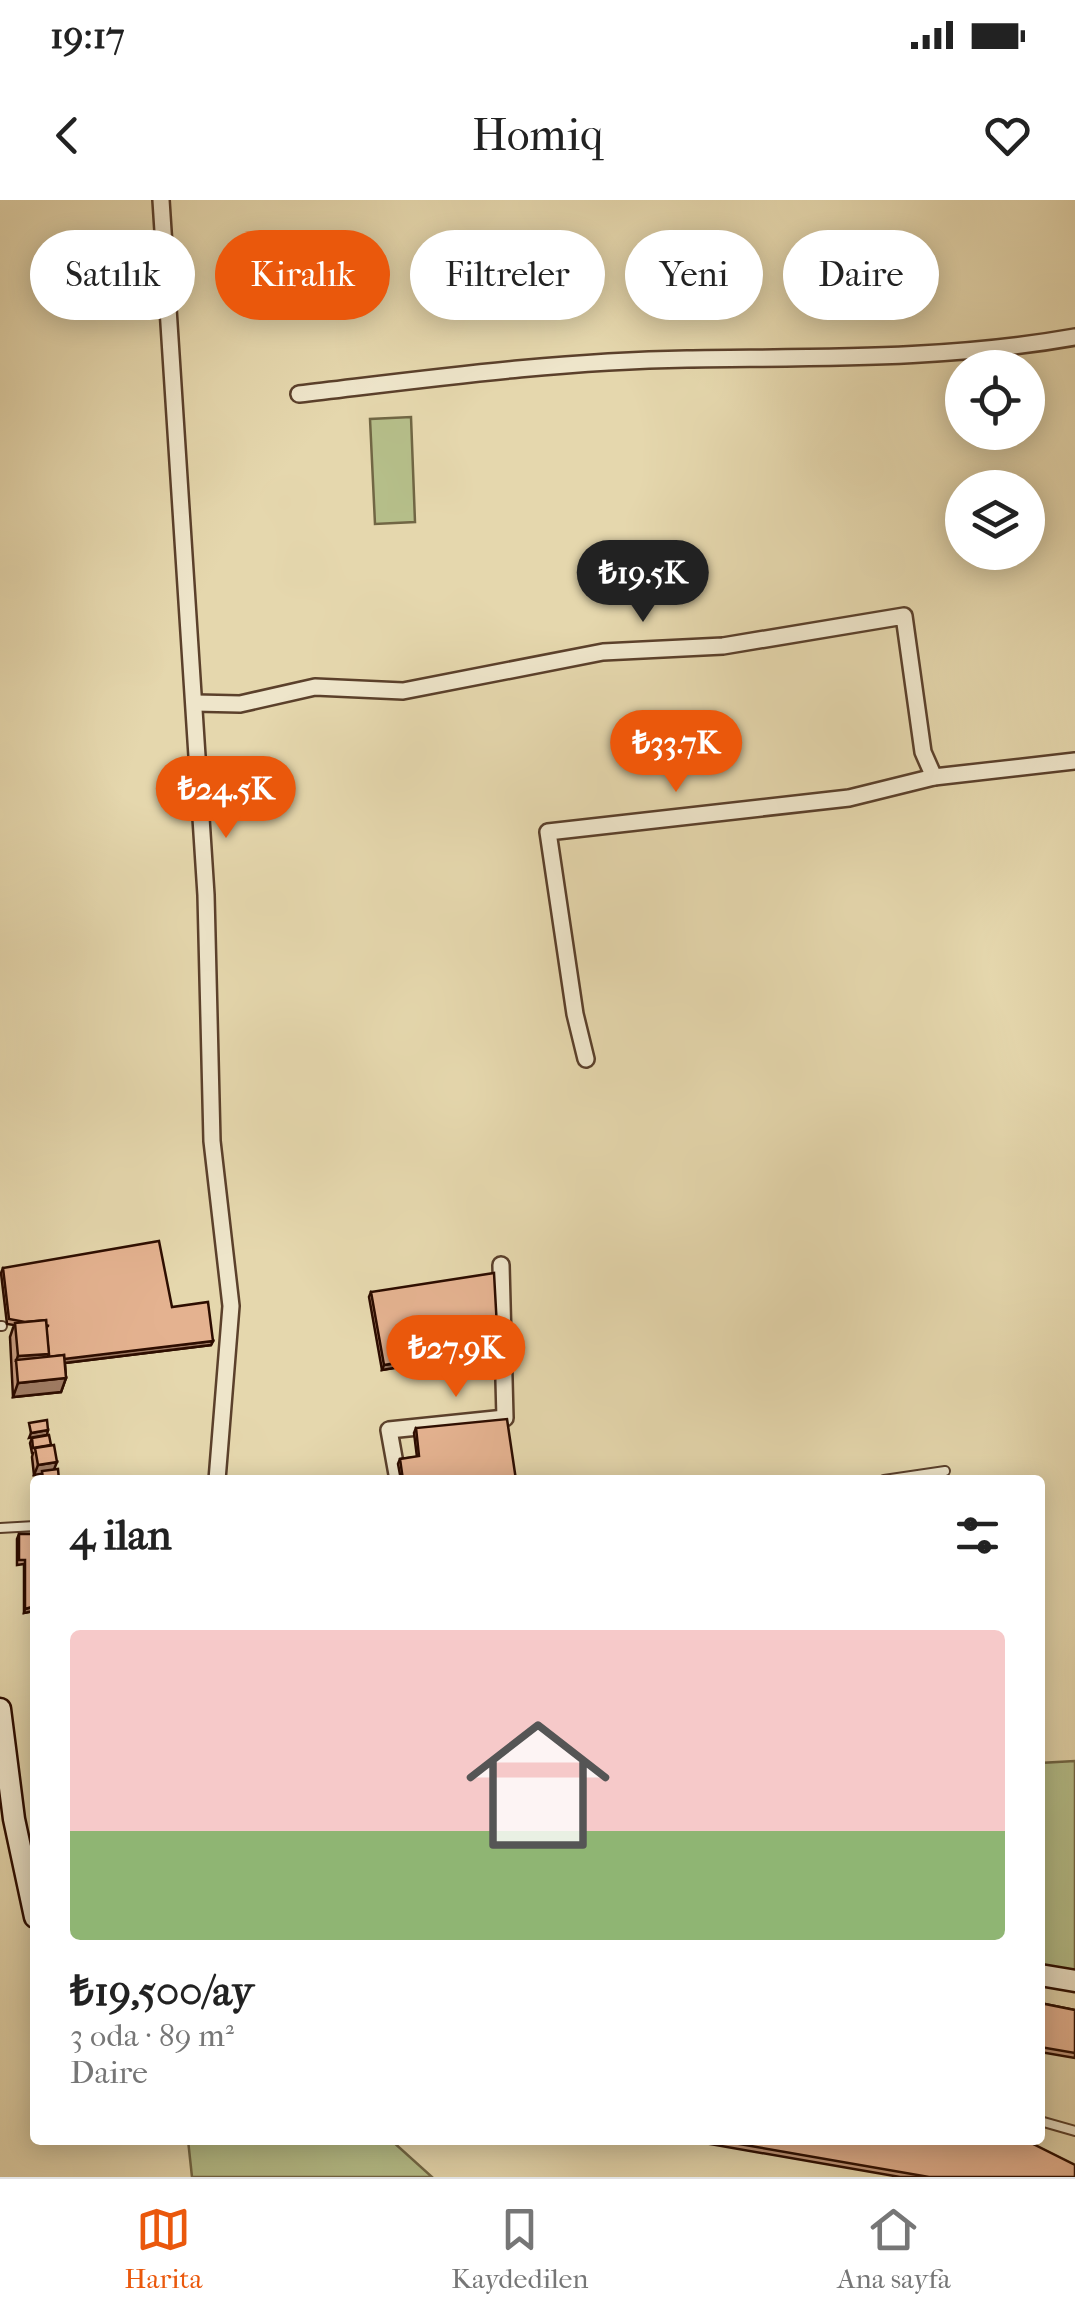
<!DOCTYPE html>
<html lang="tr">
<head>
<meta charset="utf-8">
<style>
  :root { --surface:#fff; --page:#f2f2f2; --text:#222; --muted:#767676; --line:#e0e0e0; --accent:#ea580c }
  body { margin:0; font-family:"IM FELL French Canon",serif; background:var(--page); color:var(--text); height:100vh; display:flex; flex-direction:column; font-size:38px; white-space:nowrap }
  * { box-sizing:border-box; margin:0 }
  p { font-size:32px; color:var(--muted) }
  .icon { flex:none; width:55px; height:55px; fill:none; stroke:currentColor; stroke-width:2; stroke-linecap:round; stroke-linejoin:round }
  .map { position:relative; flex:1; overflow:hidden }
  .panel { position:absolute; left:30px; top:1275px; width:1015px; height:670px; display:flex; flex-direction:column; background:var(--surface); border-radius:10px; box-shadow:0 5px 25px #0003 }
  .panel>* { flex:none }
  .hud { position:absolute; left:30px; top:30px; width:1015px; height:90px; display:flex; gap:20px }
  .controls { position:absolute; left:945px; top:150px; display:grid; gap:20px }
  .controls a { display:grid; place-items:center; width:100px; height:100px; border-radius:50%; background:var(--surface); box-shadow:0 5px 25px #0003; font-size:50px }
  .price { position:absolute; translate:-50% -85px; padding:0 22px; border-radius:35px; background:var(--accent); color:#fff; font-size:32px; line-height:65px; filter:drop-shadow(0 2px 5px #0008) }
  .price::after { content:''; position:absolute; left:50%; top:60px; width:30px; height:22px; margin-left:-15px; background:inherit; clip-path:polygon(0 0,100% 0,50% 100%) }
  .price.current { background:#222; color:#fff }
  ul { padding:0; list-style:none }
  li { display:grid; align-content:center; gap:20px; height:530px; padding:0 40px }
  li+li { border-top:2px solid var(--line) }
  li span { display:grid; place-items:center; height:310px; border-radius:10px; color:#555 }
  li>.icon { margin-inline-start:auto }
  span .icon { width:180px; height:180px; fill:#fffc; stroke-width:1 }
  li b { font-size:42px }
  h2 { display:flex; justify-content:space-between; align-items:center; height:120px; padding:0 40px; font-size:42px }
  .tag { padding:0 35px; border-radius:45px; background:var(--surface); box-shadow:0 5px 25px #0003; font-size:35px; line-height:90px }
  .tag.current { background:var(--accent); color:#fff }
  .status { display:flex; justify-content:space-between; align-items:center; height:70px; padding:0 50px; background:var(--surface); direction:ltr }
  .status svg { height:28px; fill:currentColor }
  header { display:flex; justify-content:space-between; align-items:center; height:130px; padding:0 40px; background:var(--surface); font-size:45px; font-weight:600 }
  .dock { display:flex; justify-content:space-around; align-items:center; height:140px; border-top:2px solid var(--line); background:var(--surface); font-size:28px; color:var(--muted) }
  .dock a { display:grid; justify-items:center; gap:5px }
  .dock .current { color:var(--accent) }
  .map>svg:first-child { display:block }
  .grass { fill:#b5be89; stroke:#716644; stroke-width:2.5 }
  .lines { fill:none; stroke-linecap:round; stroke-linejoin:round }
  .lane-casing { stroke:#5b402b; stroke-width:12 }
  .street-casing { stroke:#5b402b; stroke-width:20 }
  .secondary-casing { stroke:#2d0d00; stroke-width:25 }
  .lane { stroke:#eee5ca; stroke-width:8 }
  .street { stroke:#eee5ca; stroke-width:15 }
  .secondary { stroke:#eee5ca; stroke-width:20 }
  .wall { fill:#c4997c; stroke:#2d0d00; stroke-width:2.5 }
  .shaded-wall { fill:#a07d65; stroke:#2d0d00; stroke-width:2.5 }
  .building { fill:#e4b290; stroke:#2d0d00; stroke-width:2.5 }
</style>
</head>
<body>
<div class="status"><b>19:17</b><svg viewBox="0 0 49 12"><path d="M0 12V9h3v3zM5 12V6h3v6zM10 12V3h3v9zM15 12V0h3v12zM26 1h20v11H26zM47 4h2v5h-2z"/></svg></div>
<header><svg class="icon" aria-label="back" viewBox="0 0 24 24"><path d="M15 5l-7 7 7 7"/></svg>Homiq<svg class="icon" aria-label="heart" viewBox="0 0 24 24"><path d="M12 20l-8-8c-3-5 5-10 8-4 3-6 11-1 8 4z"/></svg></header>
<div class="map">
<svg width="1075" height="1977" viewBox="0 0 1075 1977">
  <rect width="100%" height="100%" fill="#e5d7ad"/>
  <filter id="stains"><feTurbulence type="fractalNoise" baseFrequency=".002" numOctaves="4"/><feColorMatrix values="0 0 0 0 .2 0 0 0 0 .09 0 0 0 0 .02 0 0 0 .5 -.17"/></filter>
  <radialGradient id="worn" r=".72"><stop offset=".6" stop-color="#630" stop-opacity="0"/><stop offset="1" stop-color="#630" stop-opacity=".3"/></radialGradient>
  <!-- grass -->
  <g class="grass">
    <path d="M411,217L415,322L375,324L370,219Z"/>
    <path d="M1075,1561V1773L1040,1767V1563Z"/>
    <path d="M188,1940H391L432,1977H192Z"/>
  </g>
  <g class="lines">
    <!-- lane casing -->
    <g class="lane-casing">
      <g id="lane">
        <path d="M0,1126H2"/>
        <path d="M884,1280L945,1271"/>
        <path d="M0,1328L35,1326"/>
        <path d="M1040,1921L1075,1931"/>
      </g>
    </g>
    <!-- street casing -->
    <g class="street-casing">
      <g id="street">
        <path d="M161,0L206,695L212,941L231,1106L217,1280"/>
        <path d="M299,194C427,179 557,161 687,159C817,157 946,160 1075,137"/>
        <path d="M195,503L240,504L315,487L403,491L603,452L723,446L904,416L923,552L934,577"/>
        <path d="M586,859L575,814L548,632L849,598L934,577L1075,561"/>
        <path d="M398,1280L389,1230L505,1218L501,1065"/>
      </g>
    </g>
    <!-- secondary casing -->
    <g class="secondary-casing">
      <g id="secondary">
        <path d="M0,1509L14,1619L35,1717"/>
        <path d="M1040,1775L1075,1781"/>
      </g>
    </g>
    <!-- lane -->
    <use href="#lane" class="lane"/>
    <!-- street -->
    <use href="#street" class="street"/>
    <!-- secondary -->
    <use href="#secondary" class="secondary"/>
  </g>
  <!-- wall -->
  <g class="wall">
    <path d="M3,1068L172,1107L213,1141L211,1145L65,1163L66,1178L61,1192L13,1197L10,1137L14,1125L7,1124L1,1073Z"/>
    <path d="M371,1092L498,1146L496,1151L382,1170L369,1097Z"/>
    <path d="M416,1228L516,1280H401L398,1264L400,1259L417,1257L414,1233Z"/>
    <path d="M32,1238L54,1269L59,1280H39L41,1274L34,1275L32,1257L33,1253H32L30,1243Z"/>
    <path d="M19,1334H35V1460L34,1411L24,1413V1364L17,1365V1339Z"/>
    <path d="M1040,1803L1075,1810V1858L1040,1852Z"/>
    <path d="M704,1940H1015L1075,1977H900L704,1943Z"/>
  </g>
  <!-- shaded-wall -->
  <g class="shaded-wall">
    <path d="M213,1141L211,1145L48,1165L49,1160Z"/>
    <path d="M498,1146L496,1151L382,1170L384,1165Z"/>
    <path d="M49,1154L44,1168L16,1161L18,1156Z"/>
    <path d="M66,1178L61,1192L13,1197L18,1183Z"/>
    <path d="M48,1230L47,1235L29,1238L31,1233Z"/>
    <path d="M57,1262L53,1272L34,1275L38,1265Z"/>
    <path d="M35,1406L34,1411L24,1413L25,1409Z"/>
  </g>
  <!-- building -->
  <g class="building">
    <path d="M159,1041L172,1107L208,1102L213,1141L64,1159V1155L49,1157L46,1126H49L46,1125V1120L25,1122L9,1119L3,1068Z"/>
    <path d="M494,1073L498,1146L384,1165L371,1092Z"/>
    <path d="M46,1120L49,1154L18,1156L15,1123Z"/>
    <path d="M64,1155L66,1178L18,1183L16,1160Z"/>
    <path d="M507,1219L516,1280H403L400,1259L419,1256L416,1228Z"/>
    <path d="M47,1220L48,1230L31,1233L29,1223Z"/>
    <path d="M49,1235L51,1245L33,1248L32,1238Z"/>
    <path d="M54,1245L57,1262L38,1265L35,1248Z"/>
    <path d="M58,1269L59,1280H43L42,1271Z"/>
    <path d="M19,1334H35V1406L25,1409V1360H19Z"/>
    <path d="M1040,1803L1075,1810V1853L1040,1847Z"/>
    <path d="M716,1940H1015L1031,1943L1075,1965V1977H929Z"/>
  </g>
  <rect width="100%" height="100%" filter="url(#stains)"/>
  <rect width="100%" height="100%" fill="url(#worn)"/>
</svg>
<div class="controls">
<a><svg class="icon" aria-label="locate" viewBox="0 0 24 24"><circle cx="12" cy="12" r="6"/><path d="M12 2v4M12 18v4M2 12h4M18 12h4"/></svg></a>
<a><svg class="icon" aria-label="layers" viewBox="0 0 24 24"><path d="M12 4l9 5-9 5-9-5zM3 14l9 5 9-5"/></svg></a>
</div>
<b class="price current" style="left:643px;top:425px">₺19.5K</b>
<b class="price" style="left:676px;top:595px">₺33.7K</b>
<b class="price" style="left:226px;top:641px">₺24.5K</b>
<b class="price" style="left:456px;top:1200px">₺27.9K</b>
<div class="hud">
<a class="tag">Satılık</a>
<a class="tag current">Kiralık</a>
<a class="tag">Filtreler</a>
<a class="tag">Yeni</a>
<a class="tag">Daire</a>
</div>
<section class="panel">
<h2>4 ilan<svg class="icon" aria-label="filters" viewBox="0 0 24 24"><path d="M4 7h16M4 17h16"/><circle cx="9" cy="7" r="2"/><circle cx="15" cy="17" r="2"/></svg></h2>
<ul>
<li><span style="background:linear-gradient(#f6c9c9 65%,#8fb573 0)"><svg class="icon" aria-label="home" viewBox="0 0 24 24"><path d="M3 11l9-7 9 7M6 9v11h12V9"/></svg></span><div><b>₺19,500/ay</b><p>3 oda · 89 m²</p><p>Daire</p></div></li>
</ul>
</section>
</div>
<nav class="dock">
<a class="current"><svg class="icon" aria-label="map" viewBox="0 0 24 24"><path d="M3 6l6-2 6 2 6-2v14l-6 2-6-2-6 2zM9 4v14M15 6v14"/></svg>Harita</a>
<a><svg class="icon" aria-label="saved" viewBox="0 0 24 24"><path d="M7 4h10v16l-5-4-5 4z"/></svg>Kaydedilen</a>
<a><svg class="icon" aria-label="home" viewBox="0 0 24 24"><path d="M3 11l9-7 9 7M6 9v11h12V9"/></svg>Ana sayfa</a>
</nav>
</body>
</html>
